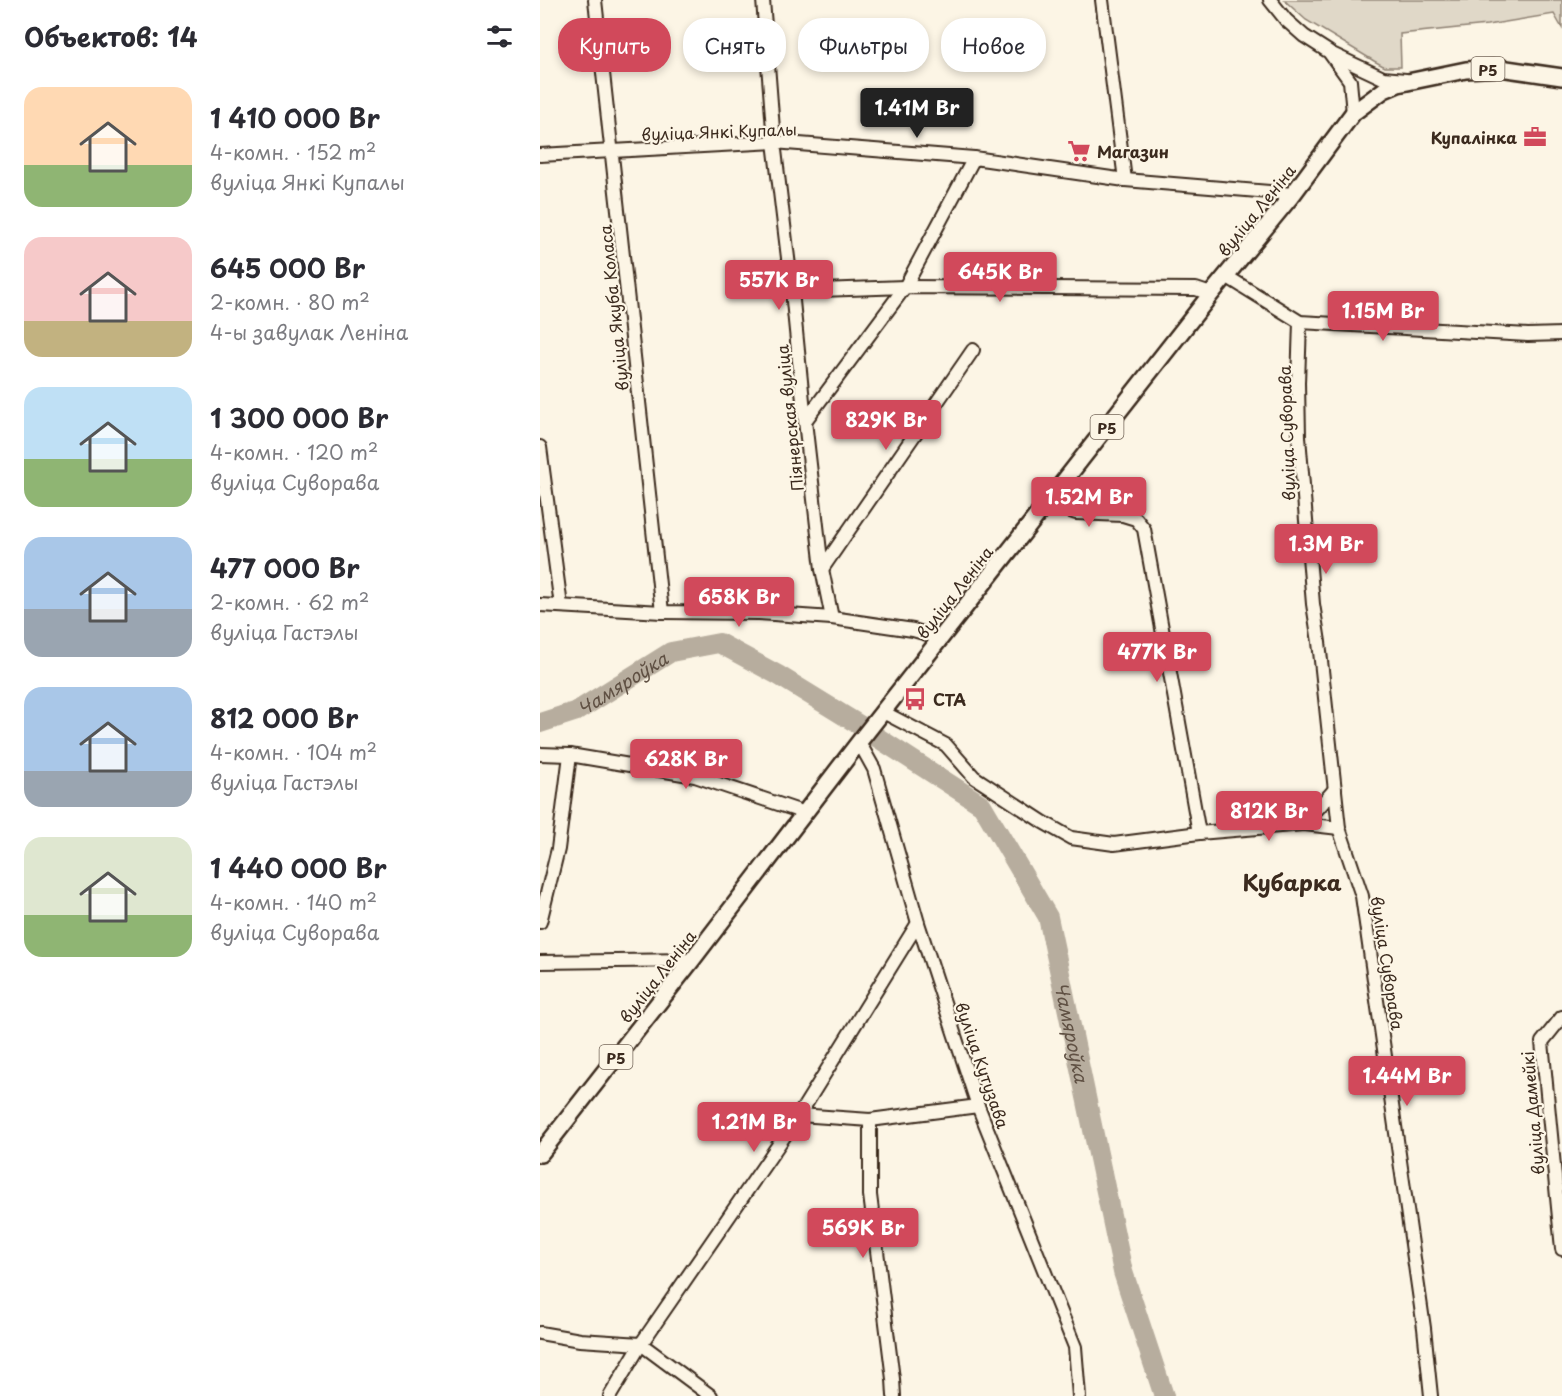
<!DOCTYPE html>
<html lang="ru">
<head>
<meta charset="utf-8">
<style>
  :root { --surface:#fff; --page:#f7f7f7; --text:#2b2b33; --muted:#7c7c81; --accent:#d1495b }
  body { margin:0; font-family:"Playpen Sans",sans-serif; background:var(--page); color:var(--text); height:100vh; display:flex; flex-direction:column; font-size:22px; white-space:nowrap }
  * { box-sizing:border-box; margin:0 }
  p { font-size:20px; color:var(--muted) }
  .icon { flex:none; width:33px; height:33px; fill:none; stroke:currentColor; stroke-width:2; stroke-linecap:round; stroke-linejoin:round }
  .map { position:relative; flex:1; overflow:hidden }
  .sheet { display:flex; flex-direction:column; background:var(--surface); width:540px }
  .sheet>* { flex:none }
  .banner { position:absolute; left:18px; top:18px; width:570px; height:54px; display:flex; gap:12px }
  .price { position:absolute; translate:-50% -51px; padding:0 14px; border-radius:6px; background:var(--accent); color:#fff; font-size:20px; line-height:39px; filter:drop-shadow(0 2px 3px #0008) }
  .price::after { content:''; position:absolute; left:50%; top:36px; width:18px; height:14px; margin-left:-9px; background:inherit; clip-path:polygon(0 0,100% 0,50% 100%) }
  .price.current { background:#222; color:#fff }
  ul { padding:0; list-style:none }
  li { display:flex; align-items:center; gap:18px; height:150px; padding:0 24px }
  li span { display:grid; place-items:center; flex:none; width:168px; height:120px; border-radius:18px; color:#555 }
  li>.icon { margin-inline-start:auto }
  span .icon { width:72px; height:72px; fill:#fffc; stroke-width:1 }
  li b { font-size:26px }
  h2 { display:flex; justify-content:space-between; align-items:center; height:72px; padding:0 24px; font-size:26px }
  .pill { padding:0 21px; border-radius:24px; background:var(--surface); box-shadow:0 3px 9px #0003; font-size:21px; line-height:54px }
  .pill.current { background:var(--accent); color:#fff }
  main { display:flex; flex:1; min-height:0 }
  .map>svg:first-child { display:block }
  .green { fill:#e0d8c8; stroke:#8e8173; stroke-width:1.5 }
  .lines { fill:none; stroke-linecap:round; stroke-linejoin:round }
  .river { stroke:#b7ad9e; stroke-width:20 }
  .minor-casing { stroke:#3b2a1e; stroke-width:16 }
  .major-casing { stroke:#3b2a1e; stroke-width:20 }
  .minor { stroke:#fcf5e5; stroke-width:12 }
  .major { stroke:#fcf5e5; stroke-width:15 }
  .labels { text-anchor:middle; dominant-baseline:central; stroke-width:4.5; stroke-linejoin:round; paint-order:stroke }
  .shield { fill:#fcf5e5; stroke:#75675a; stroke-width:1.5 }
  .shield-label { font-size:15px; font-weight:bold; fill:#3b2a1e }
  .street-label { font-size:16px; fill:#3b2a1e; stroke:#fcf5e5 }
  .poi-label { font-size:16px; font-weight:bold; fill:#3b2a1e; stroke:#fcf5e5; text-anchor:start }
  .water-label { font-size:18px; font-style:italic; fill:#605144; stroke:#fcf5e5 }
  .district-label { font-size:22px; font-weight:bold; fill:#3b2a1e; stroke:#fcf5e5 }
</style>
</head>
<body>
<main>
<section class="sheet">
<h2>Объектов: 14<svg class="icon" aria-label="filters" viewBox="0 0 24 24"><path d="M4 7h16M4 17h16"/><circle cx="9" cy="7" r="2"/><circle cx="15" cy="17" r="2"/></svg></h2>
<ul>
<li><span style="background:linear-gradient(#ffd9b3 65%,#8fb573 0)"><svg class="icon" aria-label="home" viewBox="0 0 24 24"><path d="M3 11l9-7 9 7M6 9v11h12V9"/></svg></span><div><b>1 410 000 Br</b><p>4-комн. · 152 m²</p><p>вуліца Янкі Купалы</p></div></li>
<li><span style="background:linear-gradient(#f6c9c9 70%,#c2b280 0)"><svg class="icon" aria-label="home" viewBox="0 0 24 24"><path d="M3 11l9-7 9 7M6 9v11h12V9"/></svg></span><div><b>645 000 Br</b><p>2-комн. · 80 m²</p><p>4-ы завулак Леніна</p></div></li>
<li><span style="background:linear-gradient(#bfe0f5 60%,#8fb573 0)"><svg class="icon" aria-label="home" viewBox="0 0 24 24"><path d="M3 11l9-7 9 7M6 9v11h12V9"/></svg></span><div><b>1 300 000 Br</b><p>4-комн. · 120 m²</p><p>вуліца Суворава</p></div></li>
<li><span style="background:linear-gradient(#a9c7e8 60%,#9aa5b1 0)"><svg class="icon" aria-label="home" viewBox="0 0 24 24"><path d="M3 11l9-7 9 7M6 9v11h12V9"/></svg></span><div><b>477 000 Br</b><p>2-комн. · 62 m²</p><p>вуліца Гастэлы</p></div></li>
<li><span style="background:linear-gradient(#a9c7e8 70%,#9aa5b1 0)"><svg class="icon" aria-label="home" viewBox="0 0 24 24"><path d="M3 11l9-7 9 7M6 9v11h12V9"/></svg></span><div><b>812 000 Br</b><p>4-комн. · 104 m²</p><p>вуліца Гастэлы</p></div></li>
<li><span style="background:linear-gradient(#dfe7d0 65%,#8fb573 0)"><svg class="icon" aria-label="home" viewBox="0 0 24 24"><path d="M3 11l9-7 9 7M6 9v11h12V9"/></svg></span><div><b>1 440 000 Br</b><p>4-комн. · 140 m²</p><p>вуліца Суворава</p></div></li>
</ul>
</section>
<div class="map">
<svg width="1022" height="1396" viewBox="0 0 1022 1396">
  <rect width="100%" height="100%" fill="#fcf5e5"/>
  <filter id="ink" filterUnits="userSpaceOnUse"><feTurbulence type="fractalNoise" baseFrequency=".0167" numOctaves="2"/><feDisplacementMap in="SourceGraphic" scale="12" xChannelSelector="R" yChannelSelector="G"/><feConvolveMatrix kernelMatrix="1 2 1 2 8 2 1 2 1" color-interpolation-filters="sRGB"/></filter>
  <g filter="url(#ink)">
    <!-- green -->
    <path class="green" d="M744,0H1022V28L1014,14L947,25L860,34L861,67H845L834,61L766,20Z"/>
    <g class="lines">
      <!-- river -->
      <g class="river">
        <path id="s1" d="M0,723L37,711L131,652L179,643L238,675L321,726"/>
        <path id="s2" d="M335,736L442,805L508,917L583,1272L624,1396"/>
      </g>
      <!-- minor casing -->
      <g class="minor-casing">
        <g id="minor">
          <path d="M55,0L122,612"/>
          <path d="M223,0L234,142L252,291L265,421L282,569L292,618"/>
          <path d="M562,0L585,180"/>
          <path d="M730,0L746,20L764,36L789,52L810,81L813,113"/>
          <path d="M792,54L843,78L866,80"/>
          <path d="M0,155L234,142L434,158L585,180L753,194"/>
          <path d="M686,276L760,322L988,335L1022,334"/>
          <path d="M252,291L365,287L656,289L671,294"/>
          <path d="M760,322L758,383L759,437L773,604L779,642L799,828L822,896L884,1328L891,1396"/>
          <path d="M265,421L365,287L434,158"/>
          <path d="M0,447L21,606"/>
          <path d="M508,503L536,513L583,515L596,519L604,529L659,833"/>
          <path d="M282,569L433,350"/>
          <path d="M0,605L122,612L219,613L292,618L373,630L401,638"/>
          <path d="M343,712L406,745L434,777L503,822L531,838L574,844L659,833L764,824L799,828"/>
          <path d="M319,742L334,769L378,923L438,1106L535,1347L539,1396"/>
          <path d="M0,754L30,755L155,776L265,813"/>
          <path d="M764,824L795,789"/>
          <path d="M0,922L18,849L30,755"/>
          <path d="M0,962L152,960"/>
          <path d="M1022,1017L1002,1042L1022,1249"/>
          <path d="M259,1115L330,1120L438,1106"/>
          <path d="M330,1120V1195L353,1379L354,1396"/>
          <path d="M0,1333L40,1340L101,1344L171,1396"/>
          <path d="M70,1396L101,1344L259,1115L378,923"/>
        </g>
      </g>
      <!-- major casing -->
      <g class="major-casing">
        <path id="major" d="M0,1154L152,960L319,742L671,294L753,194L813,113L844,90L858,84L926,70L960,68L1022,77"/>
      </g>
      <!-- minor -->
      <use href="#minor" class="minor"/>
      <!-- major -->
      <use href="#major" class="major"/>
    </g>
  </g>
  <!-- icons -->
  <defs>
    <g id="office-bare" transform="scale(1.8)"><path d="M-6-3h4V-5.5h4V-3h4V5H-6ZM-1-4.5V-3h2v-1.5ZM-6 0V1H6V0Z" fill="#d1495b" stroke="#fcf5e5" stroke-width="2.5" paint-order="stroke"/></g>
    <g id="supermarket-bare" transform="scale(1.8)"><path d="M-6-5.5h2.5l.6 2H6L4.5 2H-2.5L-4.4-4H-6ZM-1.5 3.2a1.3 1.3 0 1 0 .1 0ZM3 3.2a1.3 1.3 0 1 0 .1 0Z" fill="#d1495b" stroke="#fcf5e5" stroke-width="2.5" paint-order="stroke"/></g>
    <g id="bus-bare" transform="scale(1.8)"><path d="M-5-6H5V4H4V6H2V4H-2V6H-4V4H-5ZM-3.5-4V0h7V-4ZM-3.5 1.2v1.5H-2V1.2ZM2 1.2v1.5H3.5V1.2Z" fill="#d1495b" stroke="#fcf5e5" stroke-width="2.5" paint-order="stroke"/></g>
  </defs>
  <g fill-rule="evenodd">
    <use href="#office-bare" x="995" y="137"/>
    <use href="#supermarket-bare" x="539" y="151"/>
    <use href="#bus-bare" x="375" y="699"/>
  </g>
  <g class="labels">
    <!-- shield labels -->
    <g class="shield">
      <rect x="931.5" y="57" width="33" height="24" rx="4.5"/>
      <rect x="550.5" y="415" width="33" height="24" rx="4.5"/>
      <rect x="59.5" y="1045" width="33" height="24" rx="4.5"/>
    </g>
    <g class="shield-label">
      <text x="948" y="69">Р5</text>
      <text x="567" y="427">Р5</text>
      <text x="76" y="1057">Р5</text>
    </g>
    <!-- street labels -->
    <g class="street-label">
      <text transform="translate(179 131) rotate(-2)">вуліца Янкі Купалы</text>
      <text transform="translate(716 210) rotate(-51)">вуліца Леніна</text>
      <text transform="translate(73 308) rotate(-96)">вуліца Якуба Коласа</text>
      <text transform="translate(249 418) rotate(-96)">Піянерская вуліца</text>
      <text transform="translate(746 433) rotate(-92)">вуліца Суворава</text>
      <text transform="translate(414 592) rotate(-52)">вуліца Леніна</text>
      <text transform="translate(848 963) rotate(81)">вуліца Суворава</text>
      <text transform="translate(117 976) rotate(-52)">вуліца Леніна</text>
      <text transform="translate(443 1065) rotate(71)">вуліца Кутузава</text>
      <text transform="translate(992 1113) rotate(-95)">вуліца Дамейкі</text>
    </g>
    <!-- poi labels -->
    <g class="poi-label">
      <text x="977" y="137" text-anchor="end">Купалінка</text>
      <text x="557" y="151">Магазин</text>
      <text x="393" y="699">СТА</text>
    </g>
    <!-- water labels -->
    <g class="water-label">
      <text stroke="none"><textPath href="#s1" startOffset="92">Чамяроўка</textPath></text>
      <text stroke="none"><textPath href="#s2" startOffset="375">Чамяроўка</textPath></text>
    </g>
    <!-- district labels -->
    <g class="district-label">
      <text x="752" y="881">Кубарка</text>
    </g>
  </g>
</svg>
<b class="price current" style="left:377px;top:139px">1.41M Br</b>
<b class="price" style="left:460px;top:303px">645K Br</b>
<b class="price" style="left:239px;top:311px">557K Br</b>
<b class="price" style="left:843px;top:342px">1.15M Br</b>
<b class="price" style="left:346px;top:451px">829K Br</b>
<b class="price" style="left:549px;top:528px">1.52M Br</b>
<b class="price" style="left:786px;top:575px">1.3M Br</b>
<b class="price" style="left:199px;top:628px">658K Br</b>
<b class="price" style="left:617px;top:683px">477K Br</b>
<b class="price" style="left:146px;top:790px">628K Br</b>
<b class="price" style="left:729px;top:842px">812K Br</b>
<b class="price" style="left:867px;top:1107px">1.44M Br</b>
<b class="price" style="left:214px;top:1153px">1.21M Br</b>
<b class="price" style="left:323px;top:1259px">569K Br</b>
<div class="banner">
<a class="pill current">Купить</a>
<a class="pill">Снять</a>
<a class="pill">Фильтры</a>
<a class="pill">Новое</a>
</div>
</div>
</main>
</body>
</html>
